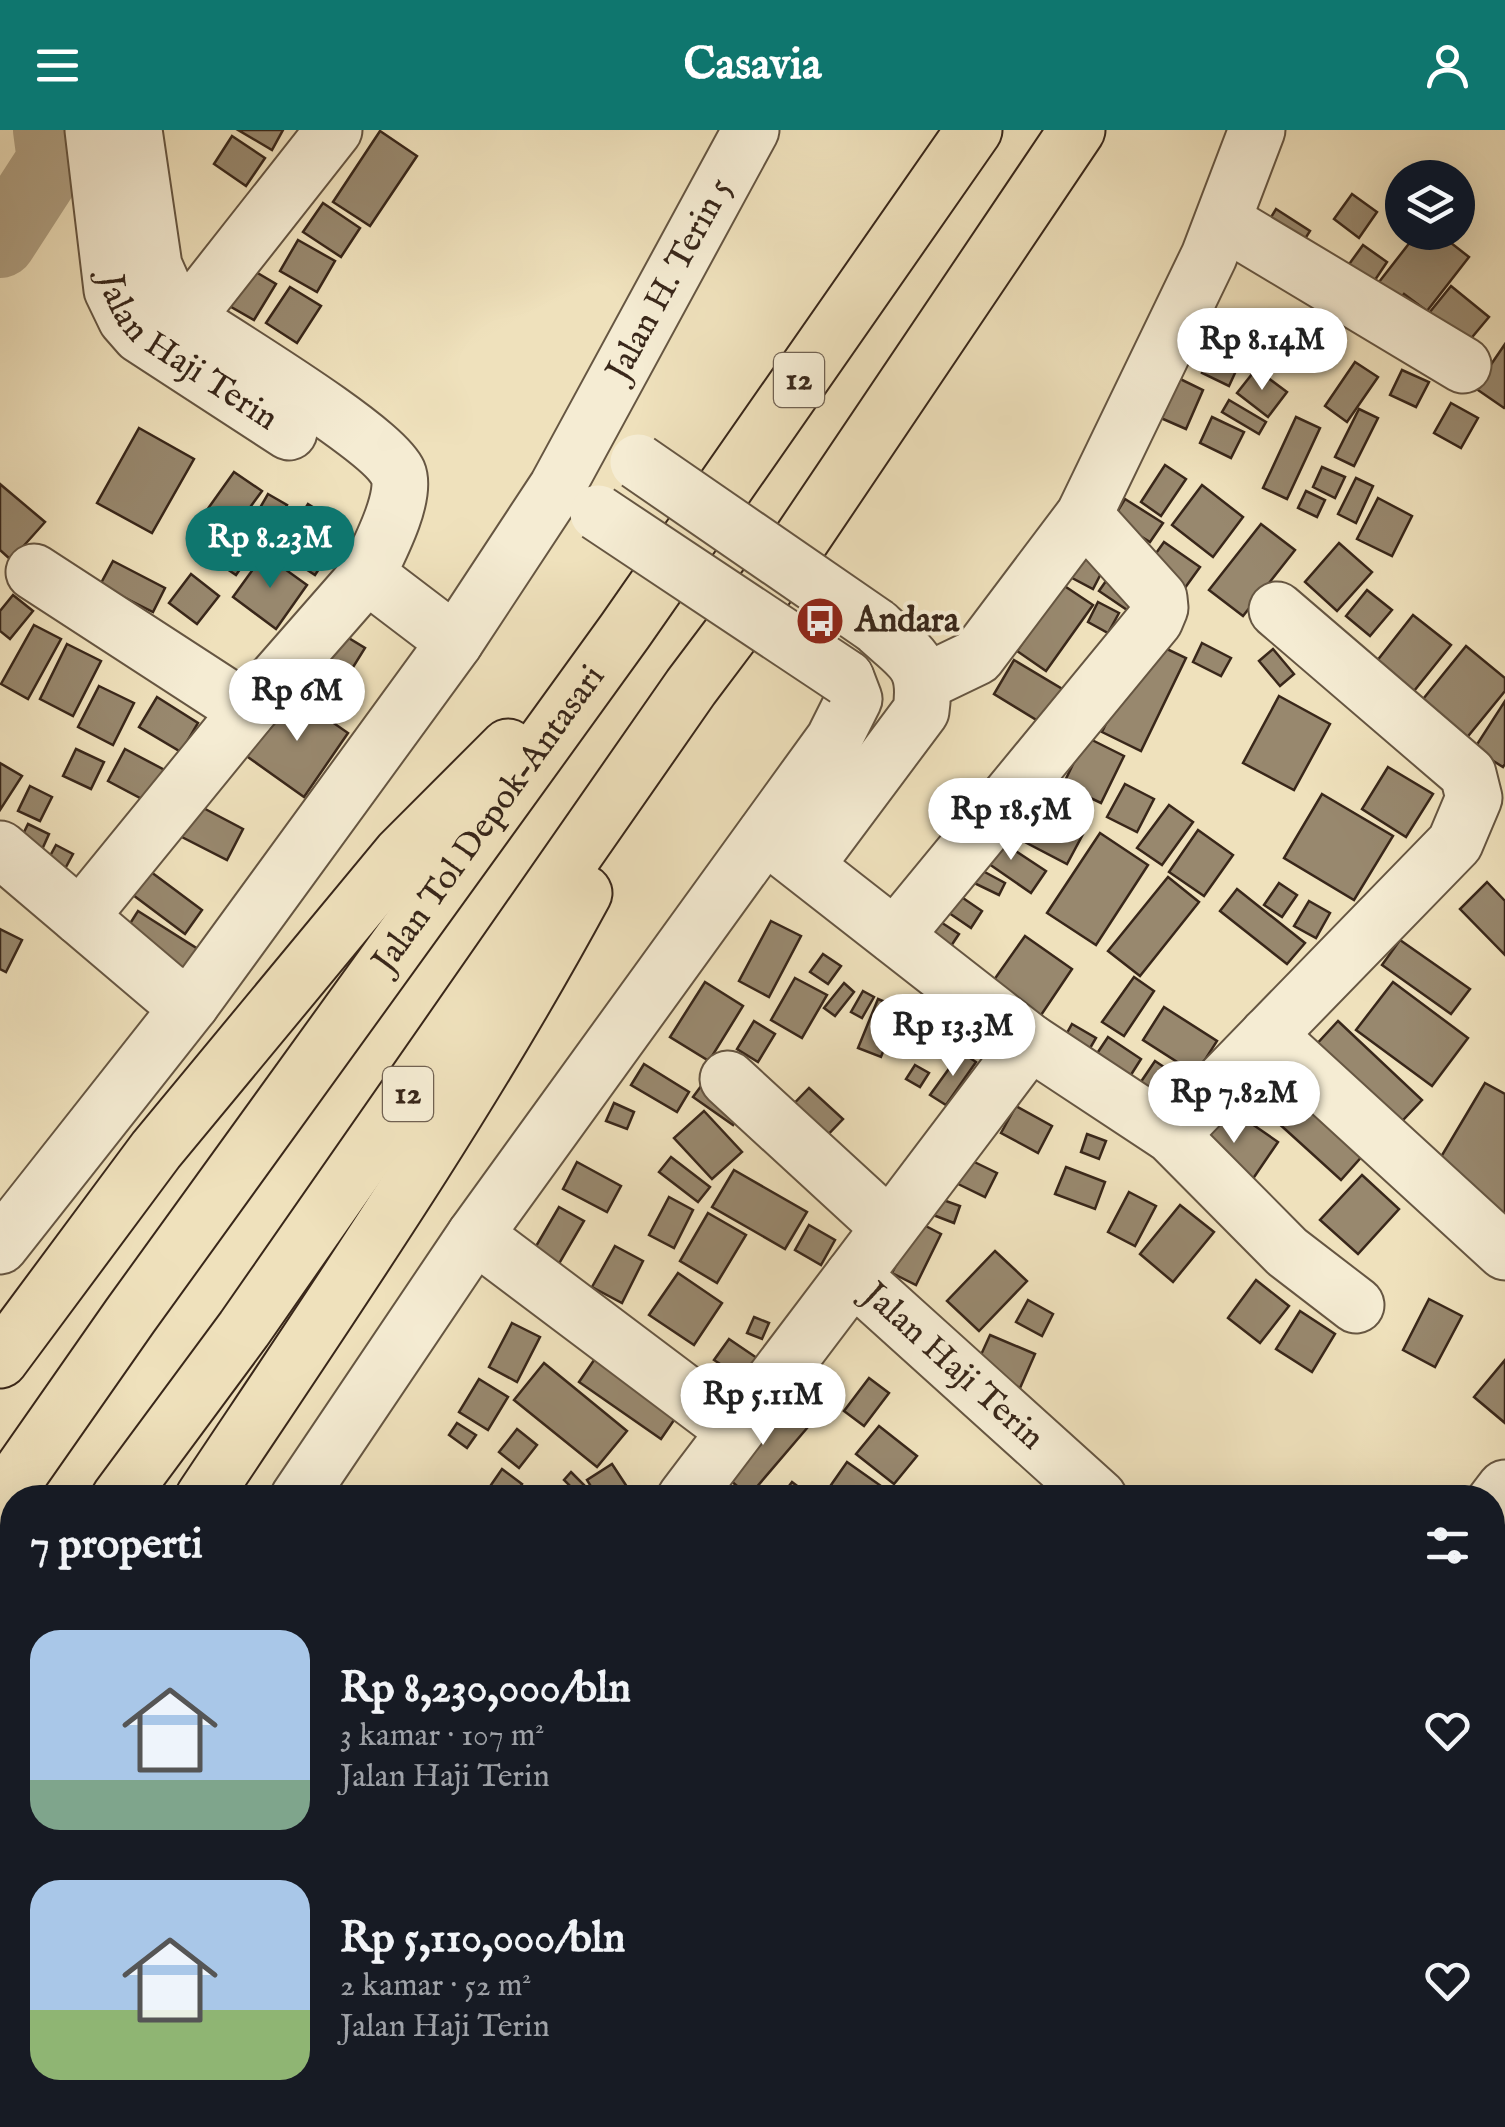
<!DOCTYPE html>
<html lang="id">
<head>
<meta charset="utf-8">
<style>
  :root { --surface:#171b24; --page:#242831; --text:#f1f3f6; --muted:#9ea1a6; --accent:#0f766e }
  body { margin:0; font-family:"IM FELL English",serif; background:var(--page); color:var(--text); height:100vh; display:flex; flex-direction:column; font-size:38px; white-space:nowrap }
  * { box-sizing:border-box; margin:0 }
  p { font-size:32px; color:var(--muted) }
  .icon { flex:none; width:55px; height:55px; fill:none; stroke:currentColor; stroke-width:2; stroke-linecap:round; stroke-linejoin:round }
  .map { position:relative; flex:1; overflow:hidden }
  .side { position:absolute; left:0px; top:1355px; width:1505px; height:642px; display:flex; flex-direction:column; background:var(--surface); border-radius:40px 40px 0 0; box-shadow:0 10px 40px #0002 }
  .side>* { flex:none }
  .controls { position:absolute; left:1385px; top:30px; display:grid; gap:20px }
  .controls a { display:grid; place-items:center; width:90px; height:90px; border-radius:50%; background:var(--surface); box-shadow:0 10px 40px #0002; font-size:50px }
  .price { position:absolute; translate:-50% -85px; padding:0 22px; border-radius:35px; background:#fff; color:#222; font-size:32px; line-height:65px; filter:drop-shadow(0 2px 5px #0008) }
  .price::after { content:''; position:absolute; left:50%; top:60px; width:30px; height:22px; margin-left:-15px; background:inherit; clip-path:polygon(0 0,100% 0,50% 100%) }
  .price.current { background:var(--accent); color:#fff }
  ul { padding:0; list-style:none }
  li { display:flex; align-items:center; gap:30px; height:250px; padding:0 30px }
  li span { display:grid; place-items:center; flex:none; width:280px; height:200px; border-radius:30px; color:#555 }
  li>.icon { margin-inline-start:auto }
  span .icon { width:120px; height:120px; fill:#fffc; stroke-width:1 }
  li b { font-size:42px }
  h2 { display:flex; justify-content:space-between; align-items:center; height:120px; padding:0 30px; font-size:42px }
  header { display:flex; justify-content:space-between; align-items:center; height:130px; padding:0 30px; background:var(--accent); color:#fff; font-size:45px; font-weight:700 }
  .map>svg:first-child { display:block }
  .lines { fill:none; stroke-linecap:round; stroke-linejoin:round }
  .river { stroke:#b1a285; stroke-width:72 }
  .building { fill:#98886e; stroke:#39271a; stroke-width:2.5 }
  .minor-casing { stroke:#665642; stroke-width:59 }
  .highway-casing { stroke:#39271a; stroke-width:59 }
  .minor { stroke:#f5ecd3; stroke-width:55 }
  .highway { stroke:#efe1bc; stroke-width:55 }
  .minor-bridge-casing { stroke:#665642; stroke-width:59; stroke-linecap:butt }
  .minor-bridge { stroke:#f5ecd3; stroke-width:55 }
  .labels { text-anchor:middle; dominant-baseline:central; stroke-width:8; stroke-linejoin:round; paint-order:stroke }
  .shield { fill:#f5ecd3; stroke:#716252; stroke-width:2.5 }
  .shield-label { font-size:32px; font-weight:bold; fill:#39271a }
  .street-label { font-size:35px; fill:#39271a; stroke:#f5ecd3 }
  .poi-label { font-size:35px; font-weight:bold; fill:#39271a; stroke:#f5ecd3; text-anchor:start }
</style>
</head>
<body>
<header><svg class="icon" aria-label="menu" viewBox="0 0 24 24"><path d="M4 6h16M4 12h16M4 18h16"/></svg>Casavia<svg class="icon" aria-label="person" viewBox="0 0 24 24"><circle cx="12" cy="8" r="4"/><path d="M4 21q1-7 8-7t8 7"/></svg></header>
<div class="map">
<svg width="1505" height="1997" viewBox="0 0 1505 1997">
  <rect width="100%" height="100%" fill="#efe1bc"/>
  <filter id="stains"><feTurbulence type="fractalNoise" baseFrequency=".002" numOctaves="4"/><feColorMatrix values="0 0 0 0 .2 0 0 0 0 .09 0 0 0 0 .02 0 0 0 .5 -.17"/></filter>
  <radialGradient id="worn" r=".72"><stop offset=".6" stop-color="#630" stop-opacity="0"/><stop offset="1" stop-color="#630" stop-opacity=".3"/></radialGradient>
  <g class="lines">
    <!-- river -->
    <path class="river" d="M0,112L53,30L49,0"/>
  </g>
  <!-- building -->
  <g class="building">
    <path d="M238,0H283L272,20Z"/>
    <path d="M380,1L417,26L370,96L333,72Z"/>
    <path d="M232,6L265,28L246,56L214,34Z"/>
    <path d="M1352,64L1377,82L1359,108L1334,89Z"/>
    <path d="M323,73L360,98L341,127L303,102Z"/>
    <path d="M1276,79L1310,101L1293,128L1259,107Z"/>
    <path d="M1418,102H1437L1469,127L1427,181L1404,164L1393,178L1372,161Z"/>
    <path d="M298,110L335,131L317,162L280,141Z"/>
    <path d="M1363,115L1387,132L1367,162L1342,144Z"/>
    <path d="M234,129L276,154L254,190L212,166Z"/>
    <path d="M1451,156L1489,187L1463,218L1425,188Z"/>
    <path d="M290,157L321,176L297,213L266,193Z"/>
    <path d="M1233,189L1264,206L1251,227L1222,211Z"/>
    <path d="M1505,214V277L1504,278L1475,258Z"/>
    <path d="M1214,218L1241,230L1229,256L1202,243Z"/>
    <path d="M1355,232L1378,247L1347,292L1325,276Z"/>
    <path d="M1256,239L1287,262L1268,287L1237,263Z"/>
    <path d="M1402,240L1429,252L1416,277L1390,265Z"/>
    <path d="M1172,245L1203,260L1186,299L1154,285Z"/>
    <path d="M1229,270L1266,292L1259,304L1222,282Z"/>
    <path d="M1451,273L1478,288L1461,318L1434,303Z"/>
    <path d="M1359,279L1378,288L1354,336L1335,327Z"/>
    <path d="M1212,287L1244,302L1231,328L1200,313Z"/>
    <path d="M1296,287L1320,298L1287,369L1263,358Z"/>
    <path d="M139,298L194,329L152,403L97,373Z"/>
    <path d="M1165,335L1186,349L1161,386L1141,372Z"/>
    <path d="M1322,337L1345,347L1335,368L1313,357Z"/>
    <path d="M234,342L262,361L224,413L197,394Z"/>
    <path d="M1356,348L1373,356L1356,393L1338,384Z"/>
    <path d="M0,354L45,392L11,430L0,420Z"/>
    <path d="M1202,355L1243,387L1213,427L1172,395Z"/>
    <path d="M1306,361L1325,370L1317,387L1298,378Z"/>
    <path d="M268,364L287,375L265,413L246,402Z"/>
    <path d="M1378,368L1412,386L1392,426L1357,409Z"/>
    <path d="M1125,369L1163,393L1150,412L1113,389Z"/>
    <path d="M308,374L346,398L315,445L278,421Z"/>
    <path d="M1261,394L1295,420L1243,486L1209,460Z"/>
    <path d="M239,409L254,419L236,445L221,435Z"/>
    <path d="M1075,412L1108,430L1093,459L1059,441Z"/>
    <path d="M1164,412L1200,437L1182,462L1147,436Z"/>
    <path d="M1339,413L1372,442L1337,481L1305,452Z"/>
    <path d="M264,424L307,455L276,499L233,467Z"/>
    <path d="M113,431L165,458L153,482L100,455Z"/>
    <path d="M1113,441L1147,464L1133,484L1099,461Z"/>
    <path d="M191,444L219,466L197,494L169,473Z"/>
    <path d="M1063,455L1093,475L1046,541L1017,521Z"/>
    <path d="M1367,460L1392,480L1370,506L1346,486Z"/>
    <path d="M13,465L33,481L10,509L0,501V481Z"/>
    <path d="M1098,472L1119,483L1108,503L1088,492Z"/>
    <path d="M1413,485L1451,515L1406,571L1369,541Z"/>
    <path d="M34,495L61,509L28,569L1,554Z"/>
    <path d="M329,496L365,518L332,571L296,548Z"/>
    <path d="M1146,509L1186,528L1141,621L1102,602Z"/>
    <path d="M1202,513L1231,528L1221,546L1193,532Z"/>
    <path d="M67,514L101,531L73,586L40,569Z"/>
    <path d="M1466,516L1505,548V561L1460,616L1415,579Z"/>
    <path d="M1273,519L1294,544L1280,556L1259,531Z"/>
    <path d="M1014,530L1064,560L1043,594L994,564Z"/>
    <path d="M99,556L134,573L113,615L78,597Z"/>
    <path d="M289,562L348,603L304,667L245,625Z"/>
    <path d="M1279,566L1330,594L1294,660L1243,633Z"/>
    <path d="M157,567L198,593L181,622L139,597Z"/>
    <path d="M1505,571V634L1503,637L1474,619Z"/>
    <path d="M1086,607L1124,626L1101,673L1063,655Z"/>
    <path d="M76,619L104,632L91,659L63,646Z"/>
    <path d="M125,619L176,646L159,678L108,651Z"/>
    <path d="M0,633L22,646L0,680Z"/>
    <path d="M1388,637L1433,664L1406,707L1362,679Z"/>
    <path d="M1125,654L1154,669L1137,702L1107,687Z"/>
    <path d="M30,656L52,667L40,691L18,681Z"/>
    <path d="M1322,664L1393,706L1354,770L1284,728Z"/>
    <path d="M1044,667L1090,691L1067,734L1021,710Z"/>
    <path d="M192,672L243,699L227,730L176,704Z"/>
    <path d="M1169,675L1193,692L1162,735L1137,718Z"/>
    <path d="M28,694L49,704L35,735L13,725Z"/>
    <path d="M1198,700L1233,725L1204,766L1169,742Z"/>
    <path d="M1100,703L1148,735L1096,815L1047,783Z"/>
    <path d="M990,704L1046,741L1031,763L976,725Z"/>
    <path d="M56,715L73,724L60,748L43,739Z"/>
    <path d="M139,733L202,780L185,804L121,756Z"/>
    <path d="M981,740L1005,753L999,765L974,753Z"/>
    <path d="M1168,747L1199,772L1140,846L1108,821Z"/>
    <path d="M1487,752L1505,771V825L1460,779Z"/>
    <path d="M941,753L982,781L971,798L930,770Z"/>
    <path d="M1279,753L1297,765L1282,787L1264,775Z"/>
    <path d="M1237,759L1305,813L1287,834L1220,781Z"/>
    <path d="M1309,771L1330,783L1316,808L1294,796Z"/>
    <path d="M138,781L201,821L179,857L115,817Z"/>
    <path d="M930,785L959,804L939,834Z"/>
    <path d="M771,791L801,806L769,867L739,851Z"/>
    <path d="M0,799L22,810L6,842L0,839Z"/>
    <path d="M1025,806L1072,839L1031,900L982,867Z"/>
    <path d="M1400,810L1470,859L1451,884L1382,835Z"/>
    <path d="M823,824L841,836L828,854L810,842Z"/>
    <path d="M1134,847L1154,861L1124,906L1102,892Z"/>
    <path d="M795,848L827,865L802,908L771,890Z"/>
    <path d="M705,852L743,876L709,931L670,907Z"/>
    <path d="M1393,852L1468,908L1432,956L1356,900Z"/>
    <path d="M844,853L854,862L835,886L824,878Z"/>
    <path d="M863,861L874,867L862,888L851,882Z"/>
    <path d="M878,869L900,878L881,927L858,918Z"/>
    <path d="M1164,877L1217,911L1196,944L1143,910Z"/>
    <path d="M909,890L923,896L909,927L895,920Z"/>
    <path d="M754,891L775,904L758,932L737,919Z"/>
    <path d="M1338,891L1422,970L1386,1008L1302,930Z"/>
    <path d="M1072,894L1096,908L1082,932L1058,919Z"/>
    <path d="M1108,907L1141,929L1122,959L1088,937Z"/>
    <path d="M961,922L976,932L946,975L930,965Z"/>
    <path d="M1274,925L1372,1015L1341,1050L1242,960Z"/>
    <path d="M1155,931L1185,951L1161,989L1130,968Z"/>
    <path d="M644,934L689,962L677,982L631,955Z"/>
    <path d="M915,935L929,943L920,957L906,949Z"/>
    <path d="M707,948L746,976L733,995L693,967Z"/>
    <path d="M1485,953L1505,964V1086L1432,1042Z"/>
    <path d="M809,958L843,989L817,1016L783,985Z"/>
    <path d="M614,973L634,982L627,999L606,991Z"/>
    <path d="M1223,974L1278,1012L1246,1059L1191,1021Z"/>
    <path d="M1016,976L1052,996L1038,1023L1001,1003Z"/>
    <path d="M704,981L742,1022L712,1049L674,1008Z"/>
    <path d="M1087,1004L1106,1011L1099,1029L1081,1022Z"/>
    <path d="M962,1026L997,1043L985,1067L950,1050Z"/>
    <path d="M671,1027L710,1057L698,1072L659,1042Z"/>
    <path d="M577,1032L621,1056L607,1082L563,1059Z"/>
    <path d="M1066,1037L1105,1052L1095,1079L1055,1064Z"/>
    <path d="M734,1040L807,1082L785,1119L712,1077Z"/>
    <path d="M1362,1045L1399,1079L1358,1124L1320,1090Z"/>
    <path d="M921,1062L960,1076L954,1093L915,1078Z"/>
    <path d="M1129,1062L1156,1076L1135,1116L1108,1102Z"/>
    <path d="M669,1067L693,1080L674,1118L649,1105Z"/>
    <path d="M1180,1075L1214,1102L1173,1152L1140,1124Z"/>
    <path d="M559,1077L584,1091L550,1149L525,1135Z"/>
    <path d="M708,1083L746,1105L717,1153L680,1131Z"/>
    <path d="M918,1092L941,1104L916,1155L892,1143Z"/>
    <path d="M809,1095L835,1110L821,1135L795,1120Z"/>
    <path d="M615,1116L643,1131L622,1173L592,1157Z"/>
    <path d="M995,1121L1027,1151L979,1201L947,1171Z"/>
    <path d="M678,1143L722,1173L694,1215L649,1185Z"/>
    <path d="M1256,1150L1289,1176L1260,1213L1228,1188Z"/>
    <path d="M1429,1169L1462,1186L1435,1237L1403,1220Z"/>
    <path d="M1028,1170L1053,1184L1042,1206L1016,1192Z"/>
    <path d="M1300,1181L1335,1204L1312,1242L1276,1219Z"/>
    <path d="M754,1187L769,1193L762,1209L747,1203Z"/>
    <path d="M512,1193L540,1207L517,1252L489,1237Z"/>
    <path d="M990,1205L1035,1224L1020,1258L975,1238Z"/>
    <path d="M729,1209L757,1228L743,1249L714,1230Z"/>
    <path d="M603,1217L685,1274L661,1309L579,1252Z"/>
    <path d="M810,1224L842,1260L814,1284L783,1248Z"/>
    <path d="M1505,1230V1293L1474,1267Z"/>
    <path d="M544,1233L627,1301L597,1337L514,1270Z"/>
    <path d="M869,1248L889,1263L864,1296L844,1281Z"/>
    <path d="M479,1249L508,1267L488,1300L459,1282Z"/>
    <path d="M777,1271L808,1297L749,1366L718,1340Z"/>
    <path d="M457,1293L476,1305L467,1318L449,1305Z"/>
    <path d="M879,1296L917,1326L894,1354L856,1324Z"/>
    <path d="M517,1299L537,1315L519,1338L499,1322Z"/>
    <path d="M847,1332L881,1356L872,1368H848L831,1355Z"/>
    <path d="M612,1334L633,1366L630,1368H598L587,1350Z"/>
    <path d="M502,1339L522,1354L512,1368H482Z"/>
    <path d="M571,1342L593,1364L590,1368H582L564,1350Z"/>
    <path d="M792,1352L813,1368H780Z"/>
    <path d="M1505,1404V1517L1492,1537V1423Z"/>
    <path d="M1498,1568L1505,1572V1635L1492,1627V1577Z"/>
    <path d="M1492,1744L1505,1752V1794L1494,1811Z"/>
    <path d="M1492,1840L1505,1849V1961L1492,1952Z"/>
    <path d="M8,1973L12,1978V1985H21L34,1997H0V1981Z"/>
    <path d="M122,1985H137L158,1997H116Z"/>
    <path d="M303,1985H376L370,1997H319L302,1988Z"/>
    <path d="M841,1985H881L875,1997H864Z"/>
    <path d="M890,1985H911L921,1991L917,1997H883Z"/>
  </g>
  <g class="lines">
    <!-- minor casing -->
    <g class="minor-casing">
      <g id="minor">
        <path id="s1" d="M93,0L112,160L126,189L140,205L289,302"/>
        <path d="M134,0L154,136L166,163L186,188C226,215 382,308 398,343C408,366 377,424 367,445L455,512"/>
        <path d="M1223,91L1463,235"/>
        <path d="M186,188L334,0"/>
        <path d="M34,442L248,581"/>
        <path d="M925,552L977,527L1084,385L1209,126L1257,0"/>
        <path d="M765,705L1030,912L1171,1005L1287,1122L1356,1175"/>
        <path d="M0,719L166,860L191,874"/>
        <path d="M806,735L921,581C928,531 910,528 876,496"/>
        <path d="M80,787L248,581L367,445"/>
        <path d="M895,806L1155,490L1160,478L1159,468L1084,385"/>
        <path d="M1268,905L1505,1122"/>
        <path d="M728,949L889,1097"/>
        <path d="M1171,1005L1455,713L1474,668L1468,644L1277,480"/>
        <path d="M475,1105L734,1300"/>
        <path id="s2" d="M0,1116L191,874L455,512L557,357L751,0"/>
        <path id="s3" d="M853,1146L1099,1368"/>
        <path d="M298,1368L475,1105L834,609L854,569L846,548"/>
        <path d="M685,1368L1030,912"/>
        <path d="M1492,1375L1505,1358"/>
        <path d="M1492,1714L1505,1700"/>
        <path d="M0,1813L12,1794"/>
        <path d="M1492,1960L1505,1970"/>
        <path d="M531,1985L544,1997"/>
        <path d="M777,1997L788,1985"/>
        <path d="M1236,1997L1247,1985"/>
      </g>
    </g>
    <!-- highway casing -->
    <g class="highway-casing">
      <g id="highway">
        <path d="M0,1230L156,1020L401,724L508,617"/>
        <path d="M119,1368L244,1199L691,557L797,416L1077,0"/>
        <path d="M203,1368C335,1170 471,972 584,763"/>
        <path id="s4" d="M0,1372L130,1186L625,501L974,0"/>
        <path d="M0,1527L12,1510"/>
        <path d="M0,1673L12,1654"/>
      </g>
    </g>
    <!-- minor -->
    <use href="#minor" class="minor"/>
    <!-- highway -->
    <use href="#highway" class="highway"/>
    <!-- minor-bridge casing -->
    <g class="minor-bridge-casing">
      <g id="minor-bridge">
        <path d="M638,332L876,496"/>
        <path d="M598,383L846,548"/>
      </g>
    </g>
    <!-- minor-bridge -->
    <use href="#minor-bridge" class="minor-bridge"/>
  </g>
  <!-- icons -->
  <defs>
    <g id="bus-disc" transform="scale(2.5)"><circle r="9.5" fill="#8f2418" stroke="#f5ecd3"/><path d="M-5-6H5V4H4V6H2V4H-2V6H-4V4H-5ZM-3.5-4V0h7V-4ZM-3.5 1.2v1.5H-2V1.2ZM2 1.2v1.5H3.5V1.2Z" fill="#fff"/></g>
  </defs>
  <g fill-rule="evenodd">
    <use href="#bus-disc" x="820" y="491"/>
  </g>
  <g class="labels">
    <!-- shield labels -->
    <g class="shield">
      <rect x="774" y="223" width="50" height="54" rx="8"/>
      <rect x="383" y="937" width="50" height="54" rx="8"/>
    </g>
    <g class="shield-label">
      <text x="799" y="250">12</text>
      <text x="408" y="964">12</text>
    </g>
    <!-- street labels -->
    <g class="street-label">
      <text stroke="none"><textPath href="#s2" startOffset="1178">Jalan H. Terin 5</textPath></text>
      <text stroke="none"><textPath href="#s1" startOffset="260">Jalan Haji Terin</textPath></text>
      <text stroke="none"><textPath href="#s4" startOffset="840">Jalan Tol Depok–Antasari</textPath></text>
      <text stroke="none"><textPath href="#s3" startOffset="135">Jalan Haji Terin</textPath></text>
    </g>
    <!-- poi labels -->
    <g class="poi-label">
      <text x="855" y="491">Andara</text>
    </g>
  </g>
  <rect width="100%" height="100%" filter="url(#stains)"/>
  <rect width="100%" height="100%" fill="url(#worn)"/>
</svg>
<div class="controls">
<a><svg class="icon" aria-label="layers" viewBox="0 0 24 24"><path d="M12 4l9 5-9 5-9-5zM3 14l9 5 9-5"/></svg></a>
</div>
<b class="price" style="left:1262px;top:263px">Rp 8.14M</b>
<b class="price current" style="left:270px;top:461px">Rp 8.23M</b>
<b class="price" style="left:297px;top:614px">Rp 6M</b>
<b class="price" style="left:1011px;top:733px">Rp 18.5M</b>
<b class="price" style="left:953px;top:949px">Rp 13.3M</b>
<b class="price" style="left:1234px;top:1016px">Rp 7.82M</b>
<b class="price" style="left:763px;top:1318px">Rp 5.11M</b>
<section class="side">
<h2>7 properti<svg class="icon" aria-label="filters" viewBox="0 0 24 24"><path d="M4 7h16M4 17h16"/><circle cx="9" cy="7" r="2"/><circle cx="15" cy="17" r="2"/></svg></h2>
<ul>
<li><span style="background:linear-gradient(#a9c7e8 75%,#7fa58c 0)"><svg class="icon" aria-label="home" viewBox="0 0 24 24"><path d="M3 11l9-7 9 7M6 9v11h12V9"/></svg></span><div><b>Rp 8,230,000/bln</b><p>3 kamar · 107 m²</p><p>Jalan Haji Terin</p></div><svg class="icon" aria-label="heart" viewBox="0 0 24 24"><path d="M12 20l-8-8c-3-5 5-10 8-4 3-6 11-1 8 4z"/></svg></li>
<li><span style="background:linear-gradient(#a9c7e8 65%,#8fb573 0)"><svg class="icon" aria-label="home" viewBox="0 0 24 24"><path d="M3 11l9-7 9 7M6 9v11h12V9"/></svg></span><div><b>Rp 5,110,000/bln</b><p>2 kamar · 52 m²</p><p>Jalan Haji Terin</p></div><svg class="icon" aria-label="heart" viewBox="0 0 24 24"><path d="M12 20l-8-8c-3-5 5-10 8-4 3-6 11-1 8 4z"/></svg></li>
</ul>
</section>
</div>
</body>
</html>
